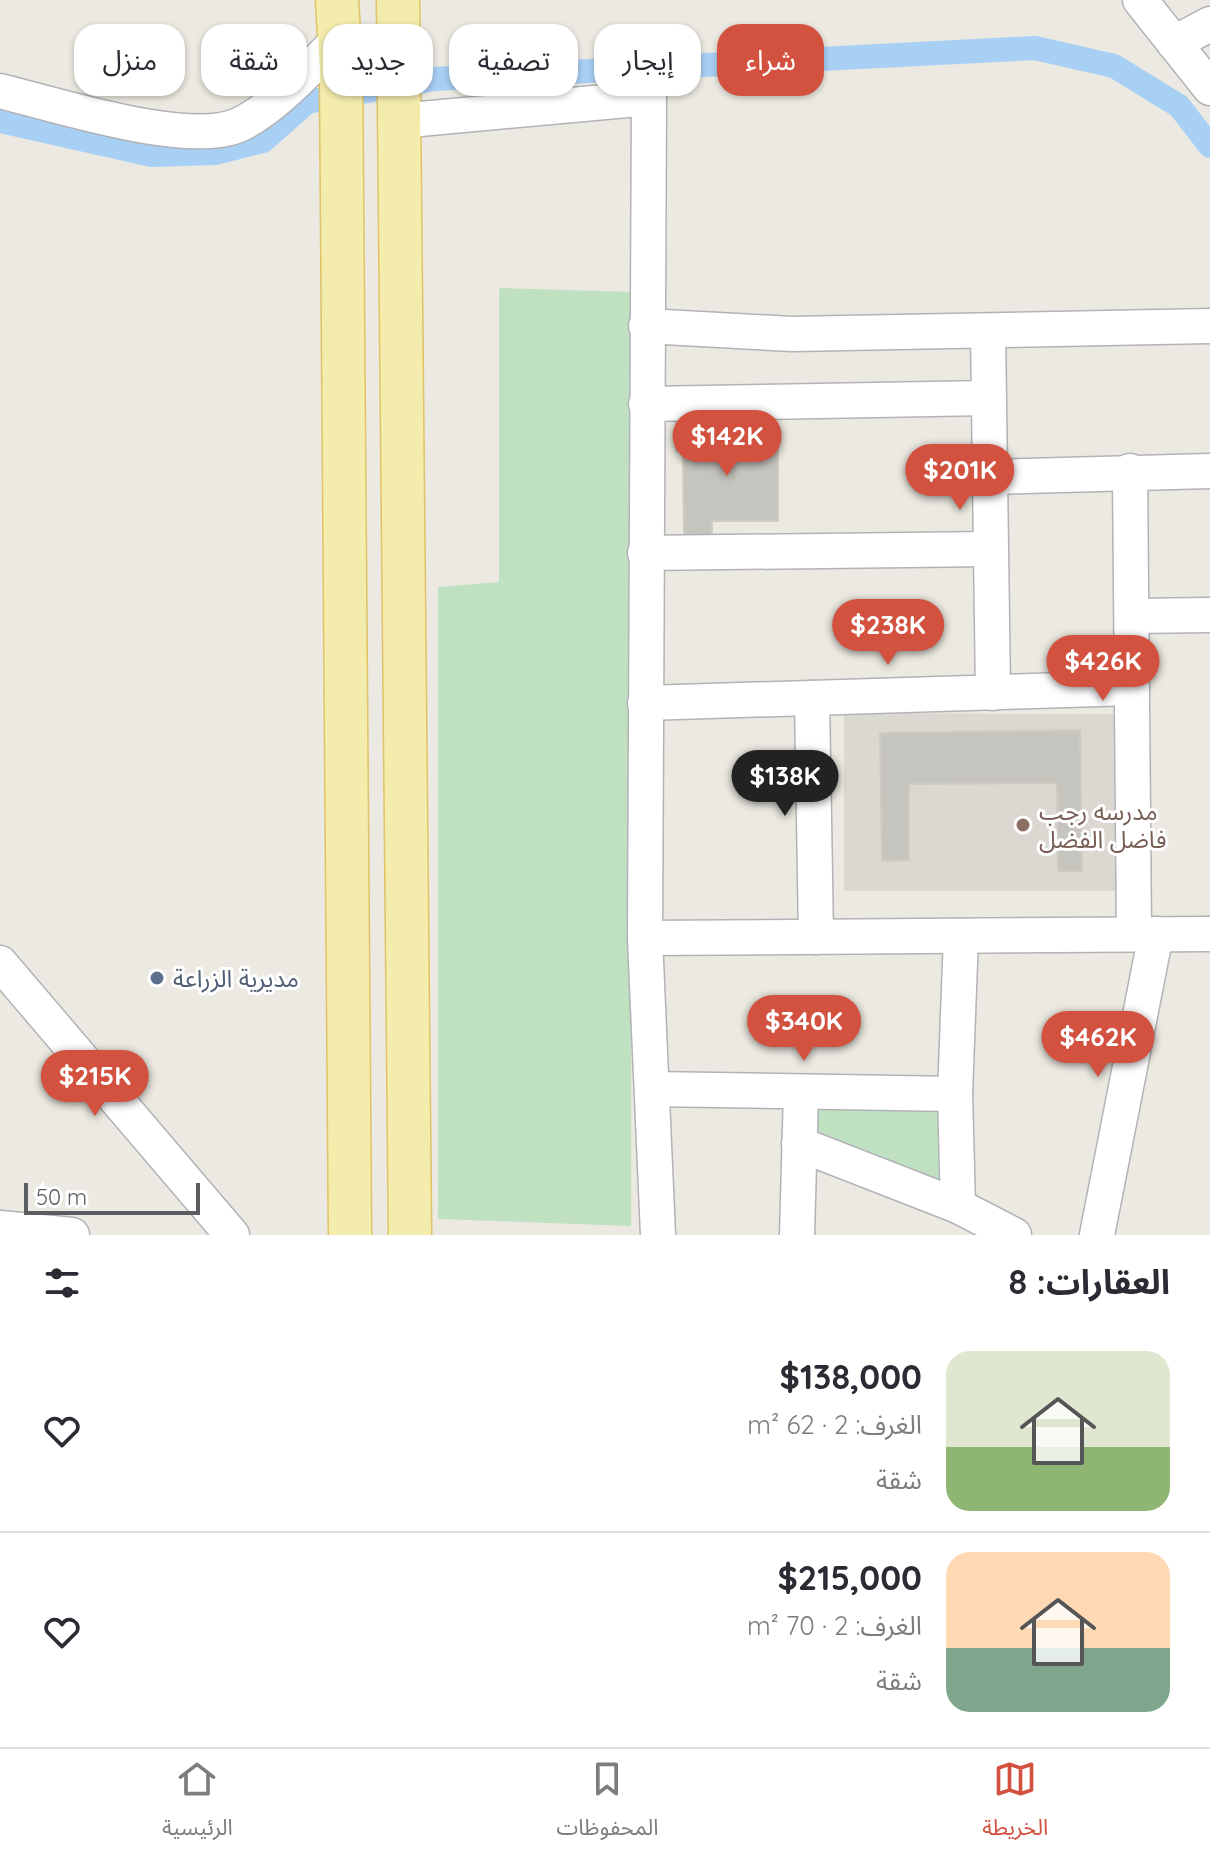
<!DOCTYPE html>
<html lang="ar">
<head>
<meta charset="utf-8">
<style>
  :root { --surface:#fff; --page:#f2f2f3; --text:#2b2b33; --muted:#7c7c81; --line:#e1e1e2; --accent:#d3513f }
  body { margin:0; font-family:Quicksand,"Noto Sans Arabic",sans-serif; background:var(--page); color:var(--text); direction:rtl; height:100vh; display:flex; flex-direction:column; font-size:30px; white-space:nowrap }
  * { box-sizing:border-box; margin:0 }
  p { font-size:26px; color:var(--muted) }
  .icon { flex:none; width:44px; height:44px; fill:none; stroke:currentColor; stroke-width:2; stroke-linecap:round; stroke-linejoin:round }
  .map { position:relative; height:1235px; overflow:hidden; direction:ltr }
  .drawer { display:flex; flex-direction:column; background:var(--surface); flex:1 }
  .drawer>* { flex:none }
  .hud { position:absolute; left:24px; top:24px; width:800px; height:72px; direction:rtl; display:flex; gap:16px }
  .scale { position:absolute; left:24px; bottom:20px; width:176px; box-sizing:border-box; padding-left:8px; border:4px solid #5a5c60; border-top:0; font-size:22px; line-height:28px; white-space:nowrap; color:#5a5c60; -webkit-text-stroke:6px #fff; paint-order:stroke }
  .price { position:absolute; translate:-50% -68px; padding:0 18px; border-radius:28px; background:var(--accent); color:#fff; font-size:26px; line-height:52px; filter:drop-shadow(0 2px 4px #0008) }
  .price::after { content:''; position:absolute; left:50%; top:48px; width:24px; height:18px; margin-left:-12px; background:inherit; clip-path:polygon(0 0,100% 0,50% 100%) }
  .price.current { background:#222; color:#fff }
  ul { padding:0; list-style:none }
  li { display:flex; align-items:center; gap:24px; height:200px; padding:0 40px }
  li+li { border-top:2px solid var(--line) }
  li span { display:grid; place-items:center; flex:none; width:224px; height:160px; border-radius:24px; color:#555 }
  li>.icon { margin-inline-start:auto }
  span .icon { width:96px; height:96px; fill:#fffc; stroke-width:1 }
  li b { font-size:34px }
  h2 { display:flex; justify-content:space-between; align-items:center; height:96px; padding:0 40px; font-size:34px }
  .tag { padding:0 28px; border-radius:24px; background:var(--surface); box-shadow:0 2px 6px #0004; font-size:28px; line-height:72px }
  .tag.current { background:var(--accent); color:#fff }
  .menu { display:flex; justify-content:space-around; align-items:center; height:112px; border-top:2px solid var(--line); background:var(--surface); font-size:22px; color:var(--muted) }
  .menu a { display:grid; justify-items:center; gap:4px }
  .menu .current { color:var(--accent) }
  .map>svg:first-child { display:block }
  .education { fill:#dad8d0 }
  .green { fill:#c0e0c2 }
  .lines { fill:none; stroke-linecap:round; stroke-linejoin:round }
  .canal { stroke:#a8cff4; stroke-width:24 }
  .building { fill:#c6c4be; stroke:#cecbc0; stroke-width:2 }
  .minor-casing { stroke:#b2b3b7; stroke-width:37 }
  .major-casing { stroke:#dfc366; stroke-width:45 }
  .minor { stroke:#fff; stroke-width:34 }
  .major { stroke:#f4ecad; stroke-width:42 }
  .education-dot { fill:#8d6e63; stroke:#fff; stroke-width:3 }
  .service-dot { fill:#5c6f8a; stroke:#fff; stroke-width:3 }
  .labels { text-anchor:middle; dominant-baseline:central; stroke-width:6; stroke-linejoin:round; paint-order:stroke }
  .education-label { font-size:24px; fill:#785e54; stroke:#fff; text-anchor:start }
  .service-label { font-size:24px; fill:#4e5e75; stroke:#fff; text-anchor:start }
</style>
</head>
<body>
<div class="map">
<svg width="1210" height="1235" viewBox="0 0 1210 1235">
  <rect width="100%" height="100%" fill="#ebe9e1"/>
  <!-- education -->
  <path class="education" d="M844,713L1118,714L1117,891H844Z"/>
  <!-- green -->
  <g class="green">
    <path d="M499,288L632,292L631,1226L438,1219V587L499,582Z"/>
    <path d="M816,1099L945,1101L946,1184L816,1131Z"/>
  </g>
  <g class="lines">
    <!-- canal -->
    <path class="canal" d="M0,121L152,155L215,153L263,141L307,102L434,79L1035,48L1114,66L1179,106L1210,146"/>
  </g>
  <!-- building -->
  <g class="building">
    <path d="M676,421H706L705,434H778V521H712V539H684L683,451H676Z"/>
    <path d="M1080,730L1082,871H1058L1057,783L909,784V860L882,861L880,733Z"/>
  </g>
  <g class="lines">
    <!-- minor casing -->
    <g class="minor-casing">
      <g id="minor">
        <path d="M1140,0L1210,88"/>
        <path d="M1174,43L1210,24"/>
        <path d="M0,91C54,104 191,149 241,124C278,105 309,68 339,40"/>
        <path d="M398,121L649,98L645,938L658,1235"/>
        <path d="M646,326L792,334L1210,326"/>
        <path d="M988,331L993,693"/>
        <path d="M646,404L988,398"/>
        <path d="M1130,471L1134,934"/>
        <path d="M988,477L1210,471"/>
        <path d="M645,553L989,549"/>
        <path d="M1132,616L1210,615"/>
        <path d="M812,698L816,937"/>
        <path d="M645,703L1132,688"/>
        <path d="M645,938L1210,934"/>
        <path d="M0,963L232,1235"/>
        <path d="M652,1089L955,1094"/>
        <path d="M799,1144L958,1206L1014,1235"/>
        <path d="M958,1206L955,1094L961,936"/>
        <path d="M0,1228L72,1235"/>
        <path d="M797,1235L801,1092"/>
        <path d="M1097,1235L1156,934"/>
      </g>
    </g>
    <!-- major casing -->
    <g class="major-casing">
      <g id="major">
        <path d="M337,0L341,68L350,1235"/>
        <path d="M398,0L410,1235"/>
      </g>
    </g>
    <!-- minor -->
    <use href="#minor" class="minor"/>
    <!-- major -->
    <use href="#major" class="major"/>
  </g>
  <!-- markers -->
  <circle class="education-dot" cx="1023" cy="825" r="8"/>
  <circle class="service-dot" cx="157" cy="978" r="8"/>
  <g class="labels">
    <!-- education labels -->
    <g class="education-label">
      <text x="1039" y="811">مدرسه رجب<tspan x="1039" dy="28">فاضل الفضل</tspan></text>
    </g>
    <!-- service labels -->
    <g class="service-label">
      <text x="173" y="978">مديرية الزراعة</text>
    </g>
  </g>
</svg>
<div class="scale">50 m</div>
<b class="price" style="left:727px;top:478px">$142K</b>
<b class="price" style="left:960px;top:512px">$201K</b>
<b class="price" style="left:888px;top:667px">$238K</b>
<b class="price" style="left:1103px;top:703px">$426K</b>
<b class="price current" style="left:785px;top:818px">$138K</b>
<b class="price" style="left:804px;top:1063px">$340K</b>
<b class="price" style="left:1098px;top:1079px">$462K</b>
<b class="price" style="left:95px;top:1118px">$215K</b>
<div class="hud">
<a class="tag current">شراء</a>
<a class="tag">إيجار</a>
<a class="tag">تصفية</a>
<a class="tag">جديد</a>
<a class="tag">شقة</a>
<a class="tag">منزل</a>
</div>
</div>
<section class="drawer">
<h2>العقارات: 8<svg class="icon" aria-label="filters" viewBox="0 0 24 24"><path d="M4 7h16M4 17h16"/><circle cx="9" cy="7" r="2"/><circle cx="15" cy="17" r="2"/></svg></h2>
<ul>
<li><span style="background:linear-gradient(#dfe7d0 60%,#8fb573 0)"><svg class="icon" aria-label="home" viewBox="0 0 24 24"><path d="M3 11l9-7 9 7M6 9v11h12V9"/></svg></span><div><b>$138,000</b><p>الغرف: 2 · 62 m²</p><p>شقة</p></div><svg class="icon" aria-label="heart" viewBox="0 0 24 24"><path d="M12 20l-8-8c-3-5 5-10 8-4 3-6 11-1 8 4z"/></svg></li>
<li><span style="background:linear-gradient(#ffd9b3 60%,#7fa58c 0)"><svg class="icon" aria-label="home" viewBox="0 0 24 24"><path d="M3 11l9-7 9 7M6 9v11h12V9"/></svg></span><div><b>$215,000</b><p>الغرف: 2 · 70 m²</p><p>شقة</p></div><svg class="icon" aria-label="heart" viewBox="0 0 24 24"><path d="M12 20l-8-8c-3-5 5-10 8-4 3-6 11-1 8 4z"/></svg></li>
</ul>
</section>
<nav class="menu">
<a class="current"><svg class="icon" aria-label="map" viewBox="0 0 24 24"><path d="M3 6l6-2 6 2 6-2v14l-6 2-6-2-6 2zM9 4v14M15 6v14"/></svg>الخريطة</a>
<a><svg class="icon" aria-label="saved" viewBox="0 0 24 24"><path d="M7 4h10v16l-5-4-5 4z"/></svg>المحفوظات</a>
<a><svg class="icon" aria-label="home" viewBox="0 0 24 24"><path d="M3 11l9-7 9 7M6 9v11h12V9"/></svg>الرئيسية</a>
</nav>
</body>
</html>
